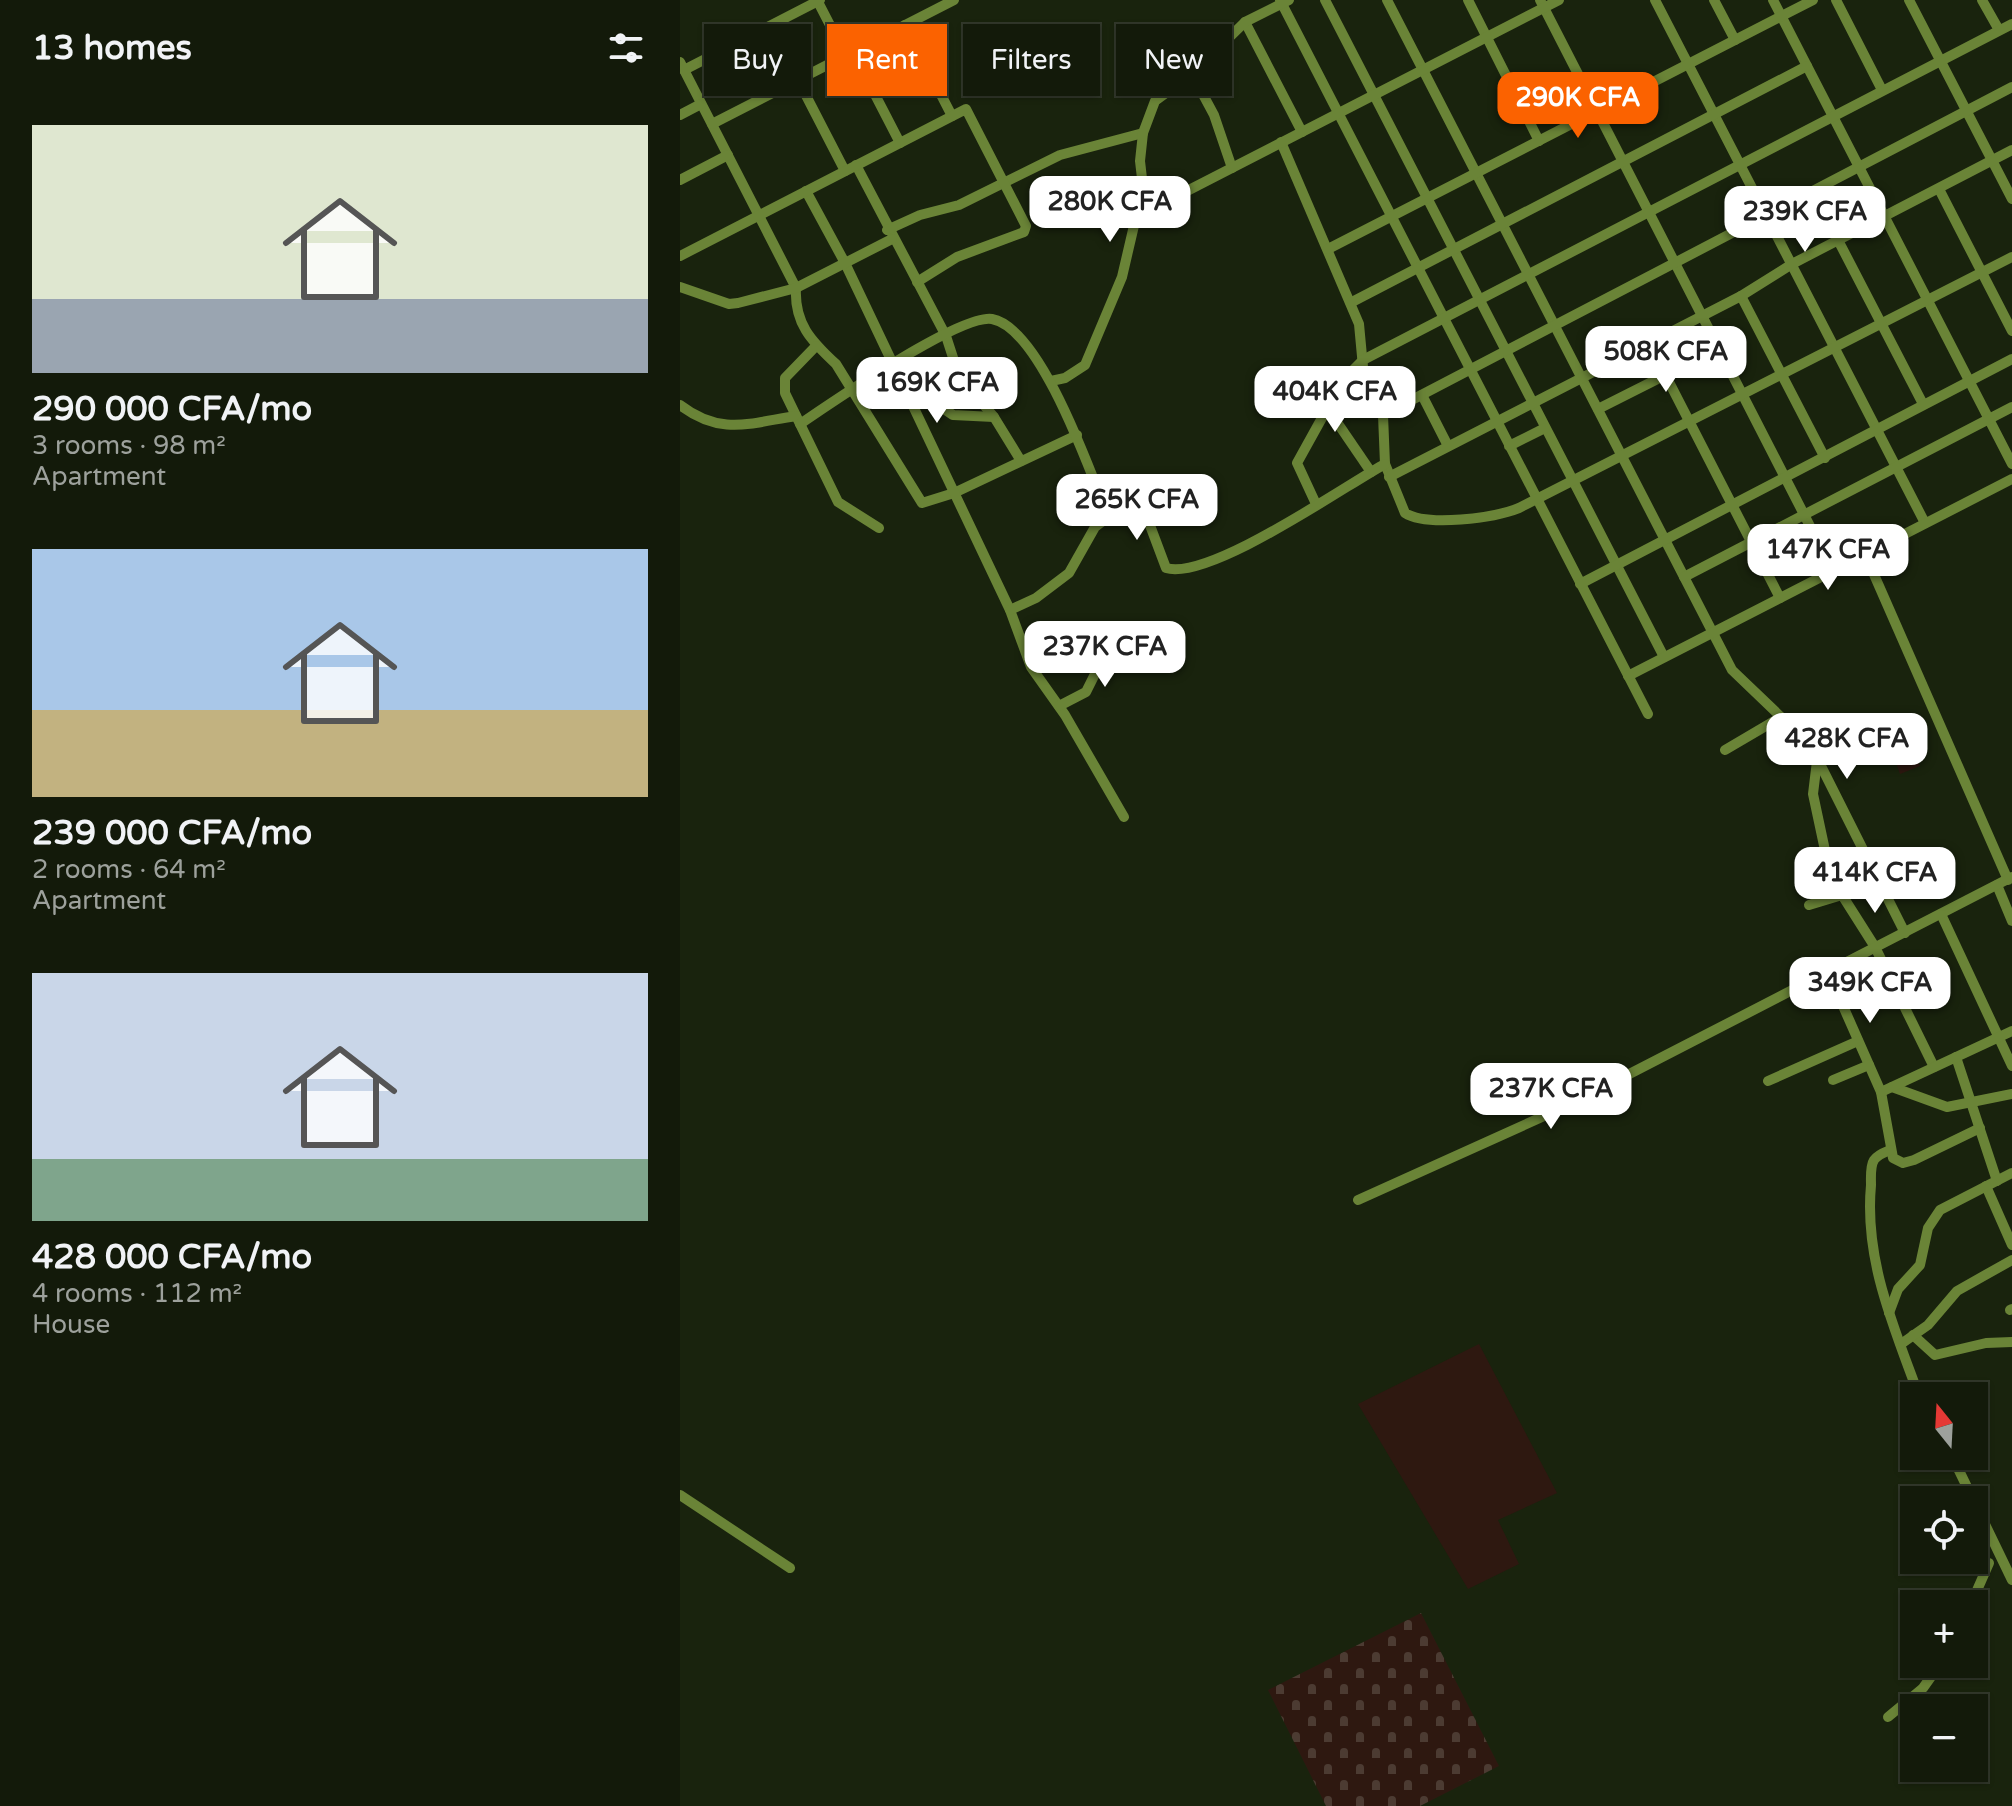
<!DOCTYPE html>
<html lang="en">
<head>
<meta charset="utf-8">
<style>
  :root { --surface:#131a0a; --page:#202718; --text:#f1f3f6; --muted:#9da19c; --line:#32382b; --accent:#fb6200 }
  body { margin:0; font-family:"Varela Round",sans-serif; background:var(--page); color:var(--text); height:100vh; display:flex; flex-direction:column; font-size:30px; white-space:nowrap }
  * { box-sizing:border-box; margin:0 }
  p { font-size:26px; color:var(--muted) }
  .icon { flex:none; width:44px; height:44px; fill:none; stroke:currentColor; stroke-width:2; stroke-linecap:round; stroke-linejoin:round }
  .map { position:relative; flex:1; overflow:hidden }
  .panel { display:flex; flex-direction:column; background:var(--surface); width:680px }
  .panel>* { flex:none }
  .banner { position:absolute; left:24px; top:24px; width:760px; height:72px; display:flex; gap:16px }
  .needle { width:52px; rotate:342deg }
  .tools { position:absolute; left:1220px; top:1382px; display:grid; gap:16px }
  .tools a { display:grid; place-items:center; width:88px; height:88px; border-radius:0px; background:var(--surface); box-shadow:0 2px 6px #0004,0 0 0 2px var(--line); font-size:40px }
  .price { position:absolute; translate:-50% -68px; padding:0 18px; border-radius:16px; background:#fff; color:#222; font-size:26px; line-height:52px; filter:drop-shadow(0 2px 4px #0008) }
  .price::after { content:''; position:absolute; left:50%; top:48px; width:24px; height:18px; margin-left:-12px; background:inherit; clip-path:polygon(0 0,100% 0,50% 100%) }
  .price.on { background:var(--accent); color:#fff }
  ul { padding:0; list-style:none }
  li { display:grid; align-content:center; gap:16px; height:424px; padding:0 32px }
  li span { display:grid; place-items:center; height:248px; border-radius:0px; color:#555 }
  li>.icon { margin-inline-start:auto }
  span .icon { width:144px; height:144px; fill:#fffc; stroke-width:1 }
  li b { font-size:34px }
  h2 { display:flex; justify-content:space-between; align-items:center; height:96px; padding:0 32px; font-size:34px }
  .chip { padding:0 28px; border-radius:0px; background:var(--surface); box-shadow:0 2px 6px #0004,0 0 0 2px var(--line); font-size:28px; line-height:72px }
  .chip.on { background:var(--accent); color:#fff }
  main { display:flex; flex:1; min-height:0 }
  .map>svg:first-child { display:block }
  .cemetery { fill:url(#cemetery-stones) }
  .pitch { fill:#2e1810 }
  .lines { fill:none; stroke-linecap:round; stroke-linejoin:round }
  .minor { stroke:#6a8437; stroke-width:10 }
</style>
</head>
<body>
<main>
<section class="panel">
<h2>13 homes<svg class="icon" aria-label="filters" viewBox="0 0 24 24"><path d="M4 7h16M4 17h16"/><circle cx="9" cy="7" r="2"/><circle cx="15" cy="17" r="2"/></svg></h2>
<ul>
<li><span style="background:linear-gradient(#dfe7d0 70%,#9aa5b1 0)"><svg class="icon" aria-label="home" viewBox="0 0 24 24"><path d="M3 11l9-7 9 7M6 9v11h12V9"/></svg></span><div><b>290 000 CFA/mo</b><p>3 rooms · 98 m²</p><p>Apartment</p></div></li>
<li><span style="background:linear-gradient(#a9c7e8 65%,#c2b280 0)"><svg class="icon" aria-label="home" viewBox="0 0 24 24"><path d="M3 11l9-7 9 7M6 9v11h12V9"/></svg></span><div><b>239 000 CFA/mo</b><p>2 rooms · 64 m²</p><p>Apartment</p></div></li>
<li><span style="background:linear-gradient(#c9d6e8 75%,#7fa58c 0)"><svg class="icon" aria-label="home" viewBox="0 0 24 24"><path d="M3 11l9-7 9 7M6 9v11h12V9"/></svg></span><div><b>428 000 CFA/mo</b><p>4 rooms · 112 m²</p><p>House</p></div></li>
</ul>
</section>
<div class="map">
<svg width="1332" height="1806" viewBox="0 0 1332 1806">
  <defs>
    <pattern id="cemetery-stones" width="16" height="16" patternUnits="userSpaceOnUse" patternTransform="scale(2)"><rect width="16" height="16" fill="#2e1810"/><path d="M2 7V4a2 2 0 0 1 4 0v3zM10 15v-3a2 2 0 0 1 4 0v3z" fill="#4c3b32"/></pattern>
  </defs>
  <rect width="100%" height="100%" fill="#19230d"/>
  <!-- cemetery -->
  <path class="cemetery" d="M741,1613L819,1766L740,1806H646L588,1690Z"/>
  <!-- pitch -->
  <g class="pitch">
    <path d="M1227,733L1240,766L1220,774L1208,741Z"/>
    <path d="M799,1344L877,1493L818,1520L839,1564L788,1589L678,1404Z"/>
  </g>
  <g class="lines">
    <!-- minor -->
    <g class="minor">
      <path d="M137,0L166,56"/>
      <path d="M600,0L968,714"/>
      <path d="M645,0L984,657"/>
      <path d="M707,0L1052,670L1101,717L1138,760L1225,933"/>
      <path d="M788,0L859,141"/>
      <path d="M860,0L1153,571"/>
      <path d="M975,0L1245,523"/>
      <path d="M1034,0L1055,40"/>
      <path d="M1093,0L1332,464"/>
      <path d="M1156,0L1202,90"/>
      <path d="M1229,0L1332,199"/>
      <path d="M1302,0L1319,30"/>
      <path d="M565,22L622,132"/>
      <path d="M225,25L272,116"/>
      <path d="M173,52L220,143"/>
      <path d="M0,62L116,288C114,323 131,341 156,364L242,503L274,493L397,435"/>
      <path d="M4,70L140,0"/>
      <path d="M512,74L534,115L552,168"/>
      <path d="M118,80L165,171"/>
      <path d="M0,115L21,104"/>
      <path d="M32,124L274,0"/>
      <path d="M601,142L679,324L683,367L703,415L705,464L725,513C747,527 814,518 839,508L1332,257"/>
      <path d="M176,165L266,336L279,376L314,417L341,461"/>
      <path d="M0,180L48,155"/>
      <path d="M1259,189L1332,331"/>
      <path d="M126,191L165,263L330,610L351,667L385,715L444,817"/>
      <path d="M507,191L879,0"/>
      <path d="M207,230L240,215L279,205L380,155L463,133"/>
      <path d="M1159,242L1243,404"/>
      <path d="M648,249L1133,0"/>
      <path d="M0,256L286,109L346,226L344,232L277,257L237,282"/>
      <path d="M0,287L49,304L58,303L116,288L212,239"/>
      <path d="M1061,296L1145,458"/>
      <path d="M672,302L1127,66"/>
      <path d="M969,343L1100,598"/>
      <path d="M136,346L105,378V393L158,502L199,528"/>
      <path d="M221,380L273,415L314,417"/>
      <path d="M371,381L385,378L405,365L442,277L463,187L460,161L463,133L475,101L512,74L565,22L609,0"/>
      <path d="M742,395L768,446"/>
      <path d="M0,405C40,436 70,423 116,416"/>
      <path d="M648,409L691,472"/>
      <path d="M918,409L1039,348"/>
      <path d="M703,415L1332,87"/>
      <path d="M120,424C151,403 280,314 312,319C361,328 411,474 428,516"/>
      <path d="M829,446L865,428"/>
      <path d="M709,477L1061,296L1112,264L1332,150"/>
      <path d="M636,504L617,463L663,380L683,360L1332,24"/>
      <path d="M1185,554L1328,880"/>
      <path d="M1004,577L1332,407"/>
      <path d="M900,584L1332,359"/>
      <path d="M330,610L356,598L389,573L415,527L439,509L452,505L465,512L486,568C529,581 663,487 705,464"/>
      <path d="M948,676L1332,479"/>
      <path d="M379,706L406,692L436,632"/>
      <path d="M1045,750L1101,717"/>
      <path d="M1137,761L1133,794L1146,855L1162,895L1195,947L1254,1067"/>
      <path d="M1317,885L1332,921"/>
      <path d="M1129,905L1162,895"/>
      <path d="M1261,914L1332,1066"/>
      <path d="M1148,972L1201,1092L1213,1158L1223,1163L1234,1160L1300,1128"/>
      <path d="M1276,1057L1317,1181"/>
      <path d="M1153,1080L1189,1065"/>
      <path d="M1088,1081L1178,1041"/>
      <path d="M1212,1087L1267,1107L1332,1094"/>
      <path d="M1201,1092L1332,1031"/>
      <path d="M1210,1150C1205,1152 1197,1155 1194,1160C1190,1166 1191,1178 1191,1185C1184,1260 1214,1327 1239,1396"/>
      <path d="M1306,1186L1332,1245"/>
      <path d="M678,1200L893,1103L1332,877"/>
      <path d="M1330,1310L1332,1309"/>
      <path d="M1209,1313L1218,1289L1240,1265L1248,1228L1260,1210L1332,1173"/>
      <path d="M1233,1335L1255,1355L1306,1343L1332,1342"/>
      <path d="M1221,1344L1248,1325L1277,1291L1332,1260"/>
      <path d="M1272,1456L1332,1580"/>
      <path d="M0,1495L110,1568"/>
      <path d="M1291,1604L1309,1563"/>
      <path d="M1208,1717L1243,1688L1260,1664"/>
    </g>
  </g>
</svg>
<div class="tools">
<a><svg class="needle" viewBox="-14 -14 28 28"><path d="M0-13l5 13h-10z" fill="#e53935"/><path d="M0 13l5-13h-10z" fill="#9da19c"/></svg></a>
<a><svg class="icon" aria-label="locate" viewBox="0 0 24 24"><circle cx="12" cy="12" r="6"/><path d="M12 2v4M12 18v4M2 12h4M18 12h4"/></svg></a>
<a>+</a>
<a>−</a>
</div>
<b class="price on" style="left:898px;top:140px">290K CFA</b>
<b class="price" style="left:430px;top:244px">280K CFA</b>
<b class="price" style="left:1125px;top:254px">239K CFA</b>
<b class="price" style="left:986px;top:394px">508K CFA</b>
<b class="price" style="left:257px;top:425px">169K CFA</b>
<b class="price" style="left:655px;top:434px">404K CFA</b>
<b class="price" style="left:457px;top:542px">265K CFA</b>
<b class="price" style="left:1148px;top:592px">147K CFA</b>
<b class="price" style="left:425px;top:689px">237K CFA</b>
<b class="price" style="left:1167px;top:781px">428K CFA</b>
<b class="price" style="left:1195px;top:915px">414K CFA</b>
<b class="price" style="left:1190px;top:1025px">349K CFA</b>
<b class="price" style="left:871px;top:1131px">237K CFA</b>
<div class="banner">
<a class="chip">Buy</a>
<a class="chip on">Rent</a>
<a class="chip">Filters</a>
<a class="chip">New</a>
</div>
</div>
</main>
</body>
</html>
